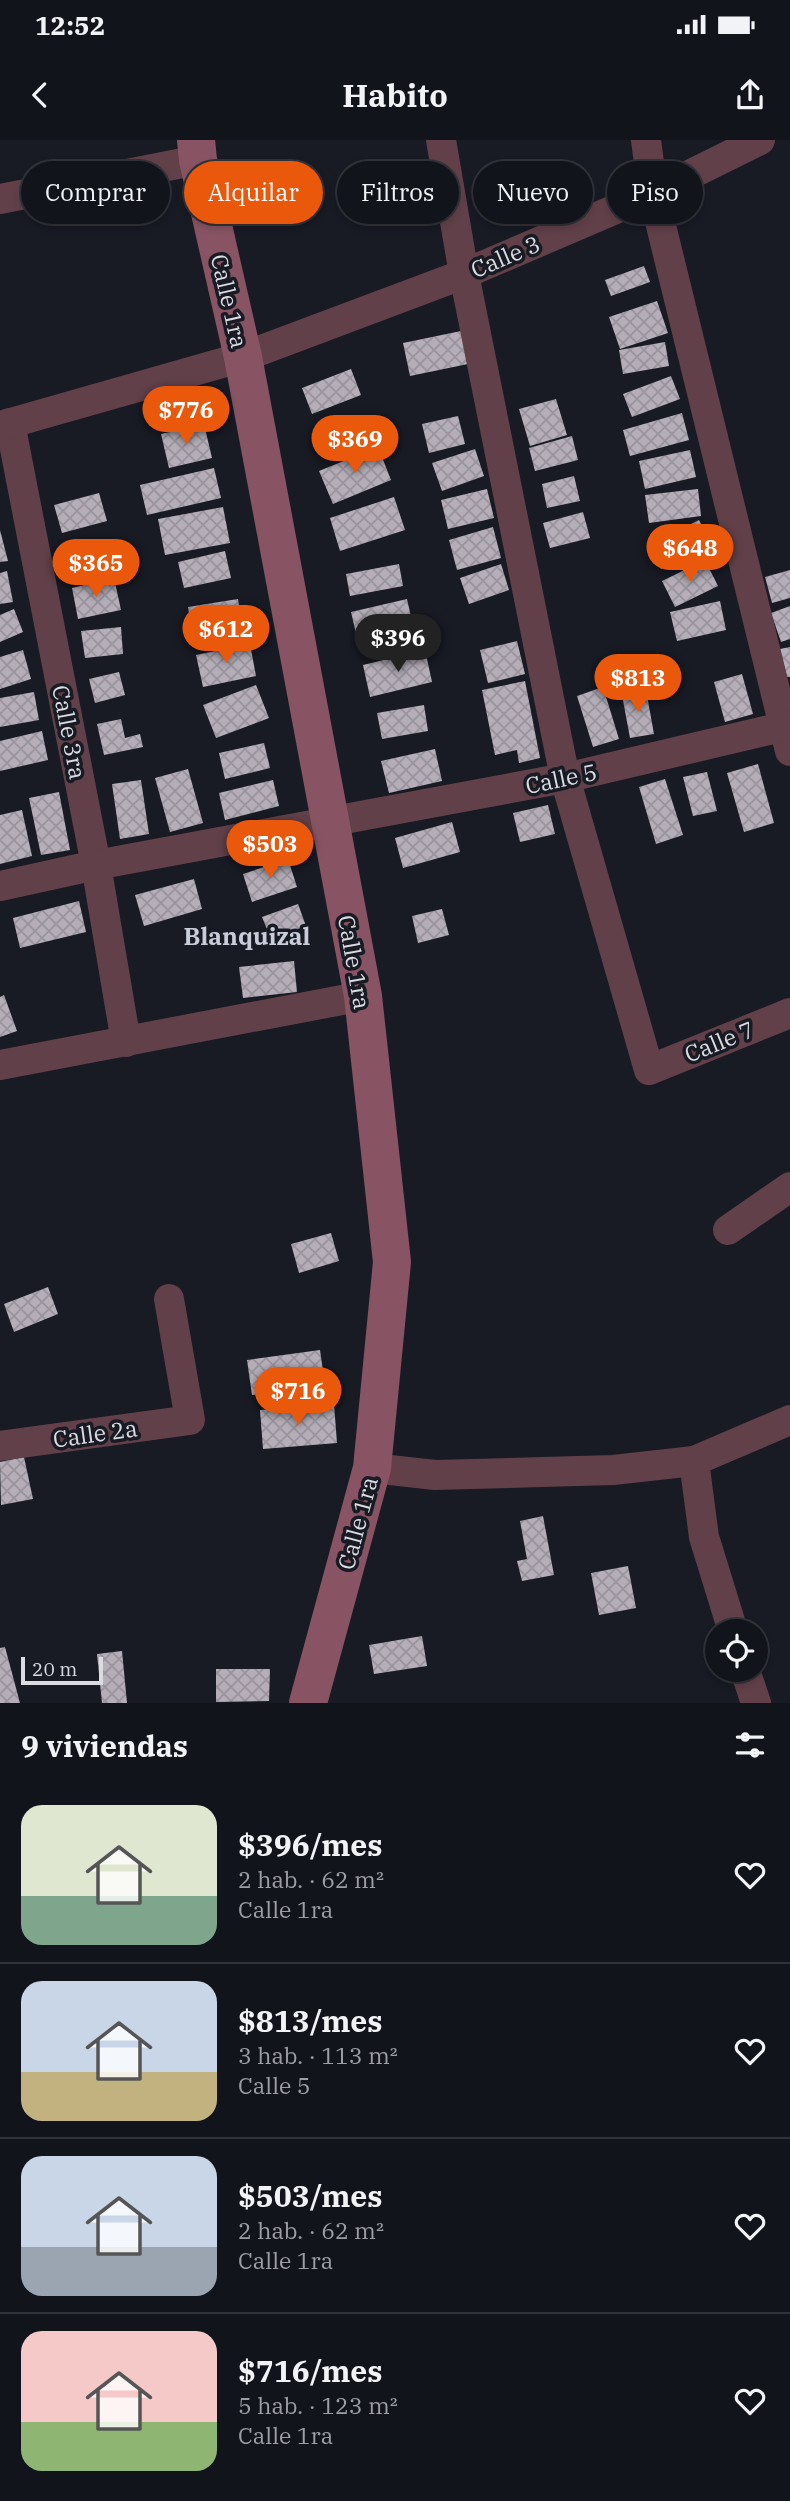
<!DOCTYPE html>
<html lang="es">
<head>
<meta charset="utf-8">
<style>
  :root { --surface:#12141b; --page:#1b1d24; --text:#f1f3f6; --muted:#9c9ea3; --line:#31333a; --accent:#ea580c }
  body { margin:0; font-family:"IBM Plex Serif",serif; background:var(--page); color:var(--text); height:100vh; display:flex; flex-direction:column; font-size:26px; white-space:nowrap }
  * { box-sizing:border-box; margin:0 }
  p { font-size:23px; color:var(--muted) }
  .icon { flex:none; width:38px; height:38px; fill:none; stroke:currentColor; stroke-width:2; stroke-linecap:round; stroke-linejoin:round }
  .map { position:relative; height:1563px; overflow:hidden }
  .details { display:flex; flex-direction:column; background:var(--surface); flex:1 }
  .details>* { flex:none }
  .banner { position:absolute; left:21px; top:21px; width:749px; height:63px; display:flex; gap:14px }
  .tools { position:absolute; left:705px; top:1479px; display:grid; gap:14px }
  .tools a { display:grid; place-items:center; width:63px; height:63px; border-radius:50%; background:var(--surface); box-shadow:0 4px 10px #0003,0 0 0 2px var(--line); font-size:35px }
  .scale { position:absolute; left:21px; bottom:18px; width:82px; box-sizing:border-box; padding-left:7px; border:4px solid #dadce2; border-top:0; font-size:19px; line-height:24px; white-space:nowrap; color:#dadce2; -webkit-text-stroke:5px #181a24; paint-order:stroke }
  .price { position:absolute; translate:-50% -60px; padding:0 16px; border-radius:24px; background:var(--accent); color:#fff; font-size:23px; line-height:46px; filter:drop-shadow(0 2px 4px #0008) }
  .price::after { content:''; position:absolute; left:50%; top:42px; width:21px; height:16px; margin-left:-10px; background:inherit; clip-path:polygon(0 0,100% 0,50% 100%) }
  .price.on { background:#222; color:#fff }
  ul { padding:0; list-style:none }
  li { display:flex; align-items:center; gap:21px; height:175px; padding:0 21px }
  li+li { border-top:2px solid var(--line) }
  li span { display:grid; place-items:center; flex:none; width:196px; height:140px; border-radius:21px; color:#555 }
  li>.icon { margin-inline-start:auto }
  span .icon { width:84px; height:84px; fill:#fffc; stroke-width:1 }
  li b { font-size:30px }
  h2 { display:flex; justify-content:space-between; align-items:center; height:84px; padding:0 21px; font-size:30px }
  .tag { padding:0 24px; border-radius:32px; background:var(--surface); box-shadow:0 4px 10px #0003,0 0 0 2px var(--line); font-size:24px; line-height:63px }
  .tag.on { background:var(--accent); color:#fff }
  .status { display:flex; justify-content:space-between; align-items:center; height:49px; padding:0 35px; background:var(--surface); direction:ltr }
  .status svg { height:19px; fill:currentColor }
  header { display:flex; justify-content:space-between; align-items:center; height:91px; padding:0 21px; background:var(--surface); font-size:32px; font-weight:700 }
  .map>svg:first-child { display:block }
  .building { fill:url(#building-cross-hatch) }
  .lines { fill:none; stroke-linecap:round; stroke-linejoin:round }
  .minor { stroke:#614049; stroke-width:30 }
  .secondary { stroke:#885463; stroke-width:38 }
  .labels { text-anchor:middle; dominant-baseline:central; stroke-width:7; stroke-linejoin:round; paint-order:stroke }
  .street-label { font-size:23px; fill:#dadce2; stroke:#181a24 }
  .neighbourhood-label { font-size:24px; font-weight:bold; fill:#c9ccd9; stroke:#181a24 }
</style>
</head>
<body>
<div class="status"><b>12:52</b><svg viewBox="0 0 49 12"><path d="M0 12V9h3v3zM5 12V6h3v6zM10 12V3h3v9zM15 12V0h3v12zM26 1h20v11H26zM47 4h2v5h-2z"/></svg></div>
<header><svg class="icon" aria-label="back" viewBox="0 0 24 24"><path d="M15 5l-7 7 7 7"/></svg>Habito<svg class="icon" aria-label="share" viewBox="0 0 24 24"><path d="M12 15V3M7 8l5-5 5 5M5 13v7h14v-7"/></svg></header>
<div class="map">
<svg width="790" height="1563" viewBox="0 0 790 1563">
  <defs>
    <pattern id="building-cross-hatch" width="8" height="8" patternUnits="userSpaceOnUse" patternTransform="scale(1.75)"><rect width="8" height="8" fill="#b5aeb9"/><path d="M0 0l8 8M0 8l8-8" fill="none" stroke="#98939c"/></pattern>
  </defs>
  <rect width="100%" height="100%" fill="#181a24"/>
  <!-- building -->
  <g class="building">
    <path d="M644,126L650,142L611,156L605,140Z"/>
    <path d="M657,161L668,193L620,209L609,177Z"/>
    <path d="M461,191L468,224L410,236L403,203Z"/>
    <path d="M665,202L669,226L623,234L619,210Z"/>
    <path d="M351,229L361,255L312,274L302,248Z"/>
    <path d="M671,236L680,259L632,277L623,254Z"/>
    <path d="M556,259L567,295L530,306L519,269Z"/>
    <path d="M682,273L689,300L630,316L623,290Z"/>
    <path d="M458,276L465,304L429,313L422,284Z"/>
    <path d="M337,281L346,308L323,316L314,289Z"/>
    <path d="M204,284L212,318L169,328L161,294Z"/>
    <path d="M572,296L578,320L535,331L529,308Z"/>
    <path d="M378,307L391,340L333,364L319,331Z"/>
    <path d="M475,309L484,336L442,351L432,323Z"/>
    <path d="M690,310L696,337L645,349L639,321Z"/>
    <path d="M214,328L221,358L147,375L140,345Z"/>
    <path d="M574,336L580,361L547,368L542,344Z"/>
    <path d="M487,349L494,378L448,389L441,360Z"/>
    <path d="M698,349L701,376L649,383L645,355Z"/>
    <path d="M99,353L107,381L62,393L54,365Z"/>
    <path d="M394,357L405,390L340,411L330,378Z"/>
    <path d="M223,367L230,403L165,415L158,379Z"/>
    <path d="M583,372L590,398L550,408L543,383Z"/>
    <path d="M699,380L711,404L661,429L649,405Z"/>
    <path d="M493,387L501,418L457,430L449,400Z"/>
    <path d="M0,390L8,421L0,422Z"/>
    <path d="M225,411L231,438L184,448L178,422Z"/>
    <path d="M705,420L718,446L675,467L662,441Z"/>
    <path d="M399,424L403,446L350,456L346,434Z"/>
    <path d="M501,424L509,450L469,464L460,438Z"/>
    <path d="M790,430V458L772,463L765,437Z"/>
    <path d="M7,431L13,462L0,464V433Z"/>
    <path d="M114,438L121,470L78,479L72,448Z"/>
    <path d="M238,459L243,490L193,498L188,467Z"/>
    <path d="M407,459L414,490L358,502L351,472Z"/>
    <path d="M720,461L726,490L677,501L670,472Z"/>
    <path d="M790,466V499L781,502L771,473Z"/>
    <path d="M14,469L23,492L0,502V475Z"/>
    <path d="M121,487L123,514L85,518L81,491Z"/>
    <path d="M517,501L525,534L488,543L480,510Z"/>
    <path d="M250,504L256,536L203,547L196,515Z"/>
    <path d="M790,507V537H787L780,509Z"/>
    <path d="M23,510L31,539L0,549V517Z"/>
    <path d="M425,510L432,542L370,557L363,525Z"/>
    <path d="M119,532L125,555L95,563L89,539Z"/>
    <path d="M742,534L753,574L725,582L714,542Z"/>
    <path d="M525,541L540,618L519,623L517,610L495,615L482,550Z"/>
    <path d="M256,545L269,578L216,598L203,565Z"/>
    <path d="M603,547L619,599L593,607L577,556Z"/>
    <path d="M646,550L654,594L630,598L622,555Z"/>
    <path d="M34,552L39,580L0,587V558Z"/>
    <path d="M424,565L428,591L382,599L377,573Z"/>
    <path d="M121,579L125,598L140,594L143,607L104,615L97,584Z"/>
    <path d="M42,591L48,620L0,631V601Z"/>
    <path d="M264,603L270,628L225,639L219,613Z"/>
    <path d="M435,609L442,641L389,653L381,621Z"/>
    <path d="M758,624L774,683L744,692L727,633Z"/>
    <path d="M188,629L203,683L170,692L155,638Z"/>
    <path d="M707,632L717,671L693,676L683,637Z"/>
    <path d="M665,639L683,695L656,704L639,647Z"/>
    <path d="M141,640L149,694L120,699L112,644Z"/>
    <path d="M273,640L279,666L225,680L219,653Z"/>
    <path d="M59,652L70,710L41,715L29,658Z"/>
    <path d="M548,665L555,694L520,702L513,673Z"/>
    <path d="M22,670L32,716L0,724V675Z"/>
    <path d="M452,682L460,712L403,728L395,698Z"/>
    <path d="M288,719L297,747L252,762L243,734Z"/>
    <path d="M194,739L202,769L144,786L135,755Z"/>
    <path d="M79,761L86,792L20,808L13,778Z"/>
    <path d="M298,764L306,786L271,799L262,777Z"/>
    <path d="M442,769L449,795L418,803L412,776Z"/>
    <path d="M294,821L297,852L243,858L239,827Z"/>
    <path d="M4,855L17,891L0,897V857Z"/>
    <path d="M331,1093L339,1121L299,1133L291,1104Z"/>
    <path d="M48,1147L58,1174L14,1192L4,1164Z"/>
    <path d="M320,1210L325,1245L252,1255L247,1220Z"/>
    <path d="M334,1264L337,1303L263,1309L260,1270Z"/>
    <path d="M24,1317L33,1359L1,1365L0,1322Z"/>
    <path d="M543,1376L554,1435L522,1441L517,1421L527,1419L520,1381Z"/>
    <path d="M628,1426L636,1468L599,1475L591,1433Z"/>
    <path d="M422,1496L427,1526L374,1534L369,1505Z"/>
    <path d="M5,1507L20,1563H0V1508Z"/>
    <path d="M122,1511L127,1563H102L97,1514Z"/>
    <path d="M216,1529H270L269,1561L216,1562Z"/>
  </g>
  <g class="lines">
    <!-- minor -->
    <g class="minor">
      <path d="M441,0L464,134L565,638L649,930L790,873"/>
      <path d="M646,0L653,53L790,611"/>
      <path d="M0,59L198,20"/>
      <path d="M10,283L96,725L126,902"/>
      <path d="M0,286L243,217L464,134L653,53L760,0"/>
      <path d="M0,746L96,725L565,638L790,585"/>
      <path d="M0,925L363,856"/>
      <path d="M728,1090L790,1047"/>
      <path d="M0,1306L190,1280L169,1159"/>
      <path d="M694,1321L704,1397L733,1491"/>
      <path d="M372,1328L435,1335L613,1330L694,1321L790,1280"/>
      <path d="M745,1530L756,1563"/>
    </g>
    <!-- secondary -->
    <path class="secondary" d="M196,0L198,20L243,217L363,856L392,1122L372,1328L308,1563"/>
  </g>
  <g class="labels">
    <!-- street labels -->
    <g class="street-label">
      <text transform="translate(505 116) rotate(-23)">Calle 3</text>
      <text transform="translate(230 161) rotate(77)">Calle 1ra</text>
      <text transform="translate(70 592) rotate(79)">Calle 3ra</text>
      <text transform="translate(561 638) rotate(-12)">Calle 5</text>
      <text transform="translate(355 822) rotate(80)">Calle 1ra</text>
      <text transform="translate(719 901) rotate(-22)">Calle 7</text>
      <text transform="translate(95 1293) rotate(-8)">Calle 2a</text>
      <text transform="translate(357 1383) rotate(-75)">Calle 1ra</text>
    </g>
    <!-- neighbourhood labels -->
    <g class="neighbourhood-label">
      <text x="247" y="796">Blanquizal</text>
    </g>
  </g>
</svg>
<div class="tools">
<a><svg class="icon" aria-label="locate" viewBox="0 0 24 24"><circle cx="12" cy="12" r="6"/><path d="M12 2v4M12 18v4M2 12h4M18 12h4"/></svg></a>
</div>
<div class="scale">20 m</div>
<b class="price" style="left:186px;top:306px">$776</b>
<b class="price" style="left:355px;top:335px">$369</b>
<b class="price" style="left:690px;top:444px">$648</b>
<b class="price" style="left:96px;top:459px">$365</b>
<b class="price" style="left:226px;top:525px">$612</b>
<b class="price on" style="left:398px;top:534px">$396</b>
<b class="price" style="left:638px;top:574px">$813</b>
<b class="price" style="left:270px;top:740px">$503</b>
<b class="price" style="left:298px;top:1287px">$716</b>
<div class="banner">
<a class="tag">Comprar</a>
<a class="tag on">Alquilar</a>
<a class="tag">Filtros</a>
<a class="tag">Nuevo</a>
<a class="tag">Piso</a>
</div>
</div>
<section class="details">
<h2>9 viviendas<svg class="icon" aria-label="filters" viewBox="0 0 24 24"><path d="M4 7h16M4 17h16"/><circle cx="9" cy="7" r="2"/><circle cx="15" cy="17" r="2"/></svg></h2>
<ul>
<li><span style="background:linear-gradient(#dfe7d0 65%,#7fa58c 0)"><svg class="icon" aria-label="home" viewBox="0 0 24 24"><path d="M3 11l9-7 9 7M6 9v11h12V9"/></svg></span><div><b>$396/mes</b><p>2 hab. · 62 m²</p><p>Calle 1ra</p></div><svg class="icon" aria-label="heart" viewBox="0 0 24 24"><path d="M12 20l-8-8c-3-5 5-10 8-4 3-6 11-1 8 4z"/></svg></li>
<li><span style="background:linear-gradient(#c9d6e8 65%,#c2b280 0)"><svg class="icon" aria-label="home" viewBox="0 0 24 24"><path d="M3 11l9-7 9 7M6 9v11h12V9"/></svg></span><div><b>$813/mes</b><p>3 hab. · 113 m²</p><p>Calle 5</p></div><svg class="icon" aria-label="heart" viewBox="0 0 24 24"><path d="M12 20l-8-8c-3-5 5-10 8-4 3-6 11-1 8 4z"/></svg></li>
<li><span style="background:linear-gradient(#c9d6e8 65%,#9aa5b1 0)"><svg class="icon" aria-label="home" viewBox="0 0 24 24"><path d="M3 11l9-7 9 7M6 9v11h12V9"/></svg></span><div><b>$503/mes</b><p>2 hab. · 62 m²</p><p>Calle 1ra</p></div><svg class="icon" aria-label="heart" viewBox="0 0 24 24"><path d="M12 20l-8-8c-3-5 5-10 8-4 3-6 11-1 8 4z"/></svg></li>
<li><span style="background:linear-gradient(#f6c9c9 65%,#8fb573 0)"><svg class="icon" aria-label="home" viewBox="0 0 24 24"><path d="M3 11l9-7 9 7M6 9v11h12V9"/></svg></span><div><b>$716/mes</b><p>5 hab. · 123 m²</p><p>Calle 1ra</p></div><svg class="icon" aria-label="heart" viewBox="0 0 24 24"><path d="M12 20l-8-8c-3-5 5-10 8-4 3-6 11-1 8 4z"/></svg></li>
</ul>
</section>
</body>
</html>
